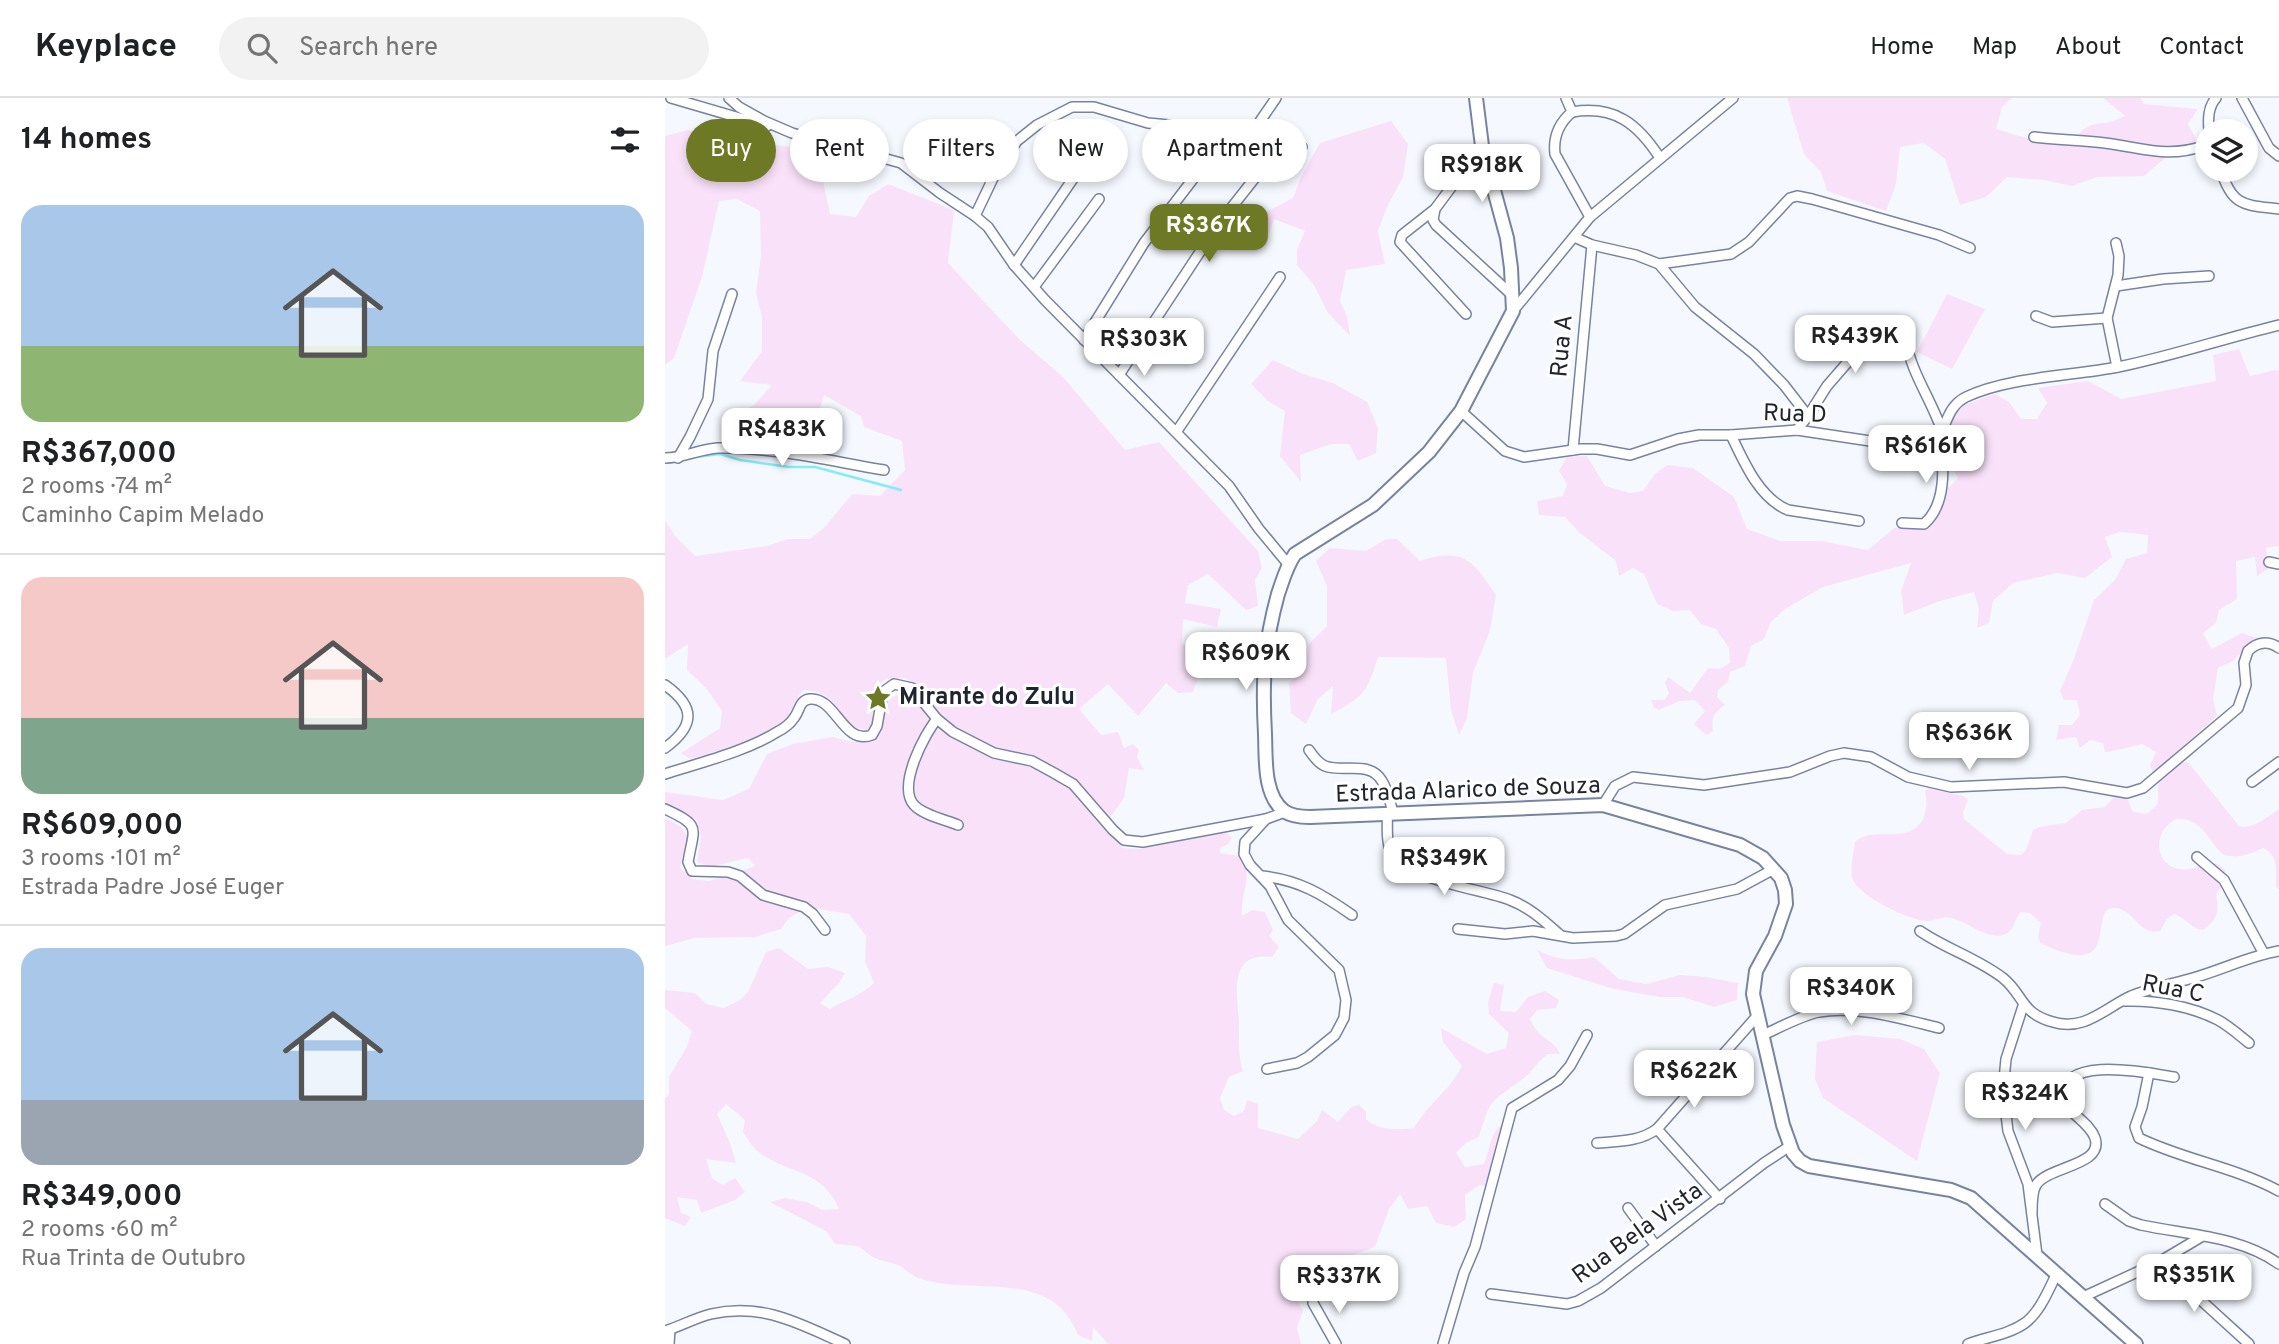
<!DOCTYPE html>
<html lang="en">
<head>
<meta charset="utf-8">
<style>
  :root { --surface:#fff; --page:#f2f2f2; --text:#202124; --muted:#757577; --line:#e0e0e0; --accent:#6e7925 }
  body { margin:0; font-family:Overpass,sans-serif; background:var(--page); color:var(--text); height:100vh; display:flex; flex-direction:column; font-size:26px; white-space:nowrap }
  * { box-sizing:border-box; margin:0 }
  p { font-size:23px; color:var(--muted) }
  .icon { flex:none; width:38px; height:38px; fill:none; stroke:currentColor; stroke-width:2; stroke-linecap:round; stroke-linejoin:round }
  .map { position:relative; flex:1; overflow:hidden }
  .details { display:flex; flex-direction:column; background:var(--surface); width:665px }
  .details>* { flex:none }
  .top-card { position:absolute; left:21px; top:21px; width:665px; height:63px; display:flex; gap:14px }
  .fabs { position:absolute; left:1530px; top:21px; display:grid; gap:14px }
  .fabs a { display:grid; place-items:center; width:63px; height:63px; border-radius:50%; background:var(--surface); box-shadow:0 4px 10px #0003; font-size:35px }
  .price { position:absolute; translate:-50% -60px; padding:0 16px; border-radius:14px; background:#fff; color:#222; font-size:23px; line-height:46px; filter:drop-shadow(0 2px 4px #0008) }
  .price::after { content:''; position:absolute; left:50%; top:42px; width:21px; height:16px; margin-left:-10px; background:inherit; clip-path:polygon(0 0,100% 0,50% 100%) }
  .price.on { background:var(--accent); color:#fff }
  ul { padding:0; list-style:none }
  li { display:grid; align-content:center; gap:14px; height:371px; padding:0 21px }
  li+li { border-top:2px solid var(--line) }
  li span { display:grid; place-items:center; height:217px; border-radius:21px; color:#555 }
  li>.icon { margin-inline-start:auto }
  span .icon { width:126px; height:126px; fill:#fffc; stroke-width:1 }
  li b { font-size:30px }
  h2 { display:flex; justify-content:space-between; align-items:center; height:84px; padding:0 21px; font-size:30px }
  .pill { padding:0 24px; border-radius:32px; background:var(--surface); box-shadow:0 4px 10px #0003; font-size:24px; line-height:63px }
  .pill.on { background:var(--accent); color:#fff }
  header { display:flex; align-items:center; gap:42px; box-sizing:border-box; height:98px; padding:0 35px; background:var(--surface); border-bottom:2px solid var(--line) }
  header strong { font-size:33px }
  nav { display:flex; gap:38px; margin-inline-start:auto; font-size:24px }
  .search { width:490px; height:63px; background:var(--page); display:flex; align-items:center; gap:18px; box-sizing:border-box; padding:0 24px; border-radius:38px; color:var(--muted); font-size:26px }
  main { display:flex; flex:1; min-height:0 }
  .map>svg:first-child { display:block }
  .green { fill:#f9e2f9 }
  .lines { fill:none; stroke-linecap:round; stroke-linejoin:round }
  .stream { stroke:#84ebf9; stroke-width:2.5 }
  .minor-casing { stroke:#77839f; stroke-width:12 }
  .secondary-casing { stroke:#77839f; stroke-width:16 }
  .minor { stroke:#fff; stroke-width:9 }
  .secondary { stroke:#fff; stroke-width:12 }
  .labels { text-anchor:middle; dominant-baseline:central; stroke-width:6; stroke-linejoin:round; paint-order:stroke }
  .street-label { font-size:24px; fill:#1f242f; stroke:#fff }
  .poi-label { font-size:24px; font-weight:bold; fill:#1f242f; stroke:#fff; text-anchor:start }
</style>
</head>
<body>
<header>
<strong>Keyplace</strong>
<div class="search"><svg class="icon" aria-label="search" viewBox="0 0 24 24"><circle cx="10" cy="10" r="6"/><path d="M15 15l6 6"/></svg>Search here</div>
<nav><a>Home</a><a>Map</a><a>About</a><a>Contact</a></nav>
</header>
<main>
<section class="details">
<h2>14 homes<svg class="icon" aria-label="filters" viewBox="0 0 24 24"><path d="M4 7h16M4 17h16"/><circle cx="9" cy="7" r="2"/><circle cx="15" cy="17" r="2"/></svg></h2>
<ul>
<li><span style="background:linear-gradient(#a9c7e8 65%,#8fb573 0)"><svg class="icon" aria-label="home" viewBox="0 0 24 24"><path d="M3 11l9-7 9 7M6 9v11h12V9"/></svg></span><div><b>R$367,000</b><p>2 rooms · 74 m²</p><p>Caminho Capim Melado</p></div></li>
<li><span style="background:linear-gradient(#f6c9c9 65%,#7fa58c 0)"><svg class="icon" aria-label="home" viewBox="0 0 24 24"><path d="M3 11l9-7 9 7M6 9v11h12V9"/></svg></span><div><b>R$609,000</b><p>3 rooms · 101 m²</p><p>Estrada Padre José Euger</p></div></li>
<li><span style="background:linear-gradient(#a9c7e8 70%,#9aa5b1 0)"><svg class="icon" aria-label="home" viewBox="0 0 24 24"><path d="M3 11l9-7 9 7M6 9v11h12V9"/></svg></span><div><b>R$349,000</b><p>2 rooms · 60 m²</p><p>Rua Trinta de Outubro</p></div></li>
</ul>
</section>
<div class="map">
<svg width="1614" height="1246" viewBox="0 0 1614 1246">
  <rect width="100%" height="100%" fill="#f5f8fe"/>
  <!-- green -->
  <g class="green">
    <path d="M1122,0H1347L1337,9L1331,31L1354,38L1405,48C1427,15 1431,33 1460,18L1438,0H1475L1479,6L1533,11L1523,26L1531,41L1528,49L1505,56L1479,78L1432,79L1407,88L1379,82L1342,79L1321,99L1295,107L1280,61L1259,45L1235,49L1231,86L1221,113L1162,93L1156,74L1139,56Z"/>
    <path d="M726,23L743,46L738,79L722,109L713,133L720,166L681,172L675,203L682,218L685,238L663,215L649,187L632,167V152L640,133L609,121L604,135L588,153L574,138L601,114L628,100L635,81L655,45Z"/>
    <path d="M23,32L35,35L62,50L95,55L109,47L126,49L156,61L158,83L165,116L191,119L204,98L223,86L289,112L283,165L354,241L398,279L460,352L494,344L593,453L597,470L590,482L593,508L581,512L543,476L523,487L520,505L556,511L552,529L518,521L517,546L537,552L534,577L528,594L513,595L501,585L473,618L443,586L414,611L436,637L453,634L459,650L468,646L474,652L472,659L479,672L464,670L459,700L444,721L408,684L368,661L329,654L273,621L252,588L241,580L221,581L210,589L207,627L202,632C163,627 183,595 139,592C130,599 131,612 124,621C110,638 48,653 26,661L16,655L55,630L57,613L40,589L22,572L23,546L0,561V422L10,438L30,458L103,448L122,441H145L159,430L187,396L215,398L240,372L237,343L199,329L196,318L159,297L153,316L167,335L139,313L107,312L102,322L86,337L72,334L71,314L88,308L107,287L75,283L97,253V219L91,195L96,158L95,113L72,101L54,103L37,179L9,260L0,267V38Z"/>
    <path d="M1282,196L1320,211L1287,271L1252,254Z"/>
    <path d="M1574,251L1585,278L1610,272L1614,273V448L1601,450L1603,471L1592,478L1590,459L1571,463L1572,501L1554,512L1551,525L1538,535L1547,551L1577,535L1591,540L1568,563L1553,570L1548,601L1552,618L1488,675L1485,667L1491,654L1477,646C1470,648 1446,654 1440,654L1438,645L1425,642L1415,650L1411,639L1391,642L1394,627H1407L1415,617L1412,602H1399L1395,593L1409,561L1429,502L1450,482L1461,461L1482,455L1483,437L1455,434L1440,439L1447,459L1420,480L1393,475L1348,485L1328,503L1324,525L1312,530L1314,511L1309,494L1275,503L1239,517L1236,493L1246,465L1158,489L1120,511L1106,524L1099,541L1086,548L1080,568L1065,574L1063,584L1053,592L1052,599L1060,607C1049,614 1046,620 1048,633L1041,637L1029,626L1040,613L1030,602L1014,603L994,612L989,610L986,602H1000L1004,595L1000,585L1003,579L1025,595L1043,570L1054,571L1065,565L1064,550L1051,531L1036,526L1025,512L1008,513L992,506L979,476L968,470L954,478L951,463L915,435L900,419L874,417L872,403L898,398L902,386L894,373L902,359L922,358L940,388L965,395L978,393L989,377L1002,367L1028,370L1069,399L1082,431L1115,443H1156L1203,452L1229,430L1259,428L1271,418L1280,393L1293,380L1288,370L1285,347L1305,358L1316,346L1310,335L1285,331L1286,320L1301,306L1330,296L1344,304L1356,321H1372L1382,305L1373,290L1423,283L1456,301L1551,283L1548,257Z"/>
    <path d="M608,262L638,276L668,285L702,304L713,330L711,355L693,363L684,346H666L635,357L636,384L615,358L620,313L604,304L586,286Z"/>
    <path d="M721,441H732L755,463C799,449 808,463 831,497L825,532L808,575L802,620L794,637L786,612L781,560L713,559C702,594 699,599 666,616L668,588L653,601L641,626L626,615L624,585L642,566L644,546L662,528V488L651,463L665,450L701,453Z"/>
    <path d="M240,595L294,639L366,664L407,687L441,723L457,750L475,751L490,745L557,732L567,740L563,746L555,750V755L575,758C590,779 575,794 577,818L587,812L600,814L608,832L604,838L614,849L607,859C563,853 572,895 574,923C574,940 573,957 578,973L564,979L555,1000L559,1012L569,1018L579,1013L582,1002L593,1006V1030L633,1041L652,1023L657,1012L673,1024L686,1009L694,1007L701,1014V1021C713,1033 733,1032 749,1030C762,1007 786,991 797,968L778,944L776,930L822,956L841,950L844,935L824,916L823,904L829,885L839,887L835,913L851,914L863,899L880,893L894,902L891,910L872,912L865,921C873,941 890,942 895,956H883C872,964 866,976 855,983C823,1006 826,1001 814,1039L801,1045L791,1055L800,1069L819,1066C827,1046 824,1028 849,1021L835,1040L840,1054L826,1090L815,1087L800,1097L801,1121L789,1129L771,1125L762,1108L743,1111L735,1096L724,1111L710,1149L667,1164L661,1177L658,1190L640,1177L624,1178V1188L638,1213L632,1230L636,1246H443L428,1229L427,1243L413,1237C387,1168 307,1199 253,1180C246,1177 241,1172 235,1168C227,1164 218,1164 210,1160C203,1157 198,1150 192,1148C185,1147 177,1147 170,1146L161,1133L105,1104L120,1100L142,1104L157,1112L174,1111C156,1069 121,1077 91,1052C86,1047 82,1040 78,1034L80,1022L61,1006L52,1016L65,1045L71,1065L41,1061L47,1080L58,1087L70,1080L80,1094L70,1102L36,1115L32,1102L12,1099L16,1115L26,1119L20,1128L0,1120V1000L4,997V979L21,950L27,933L0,910V892L30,895L41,906L59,910L75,902L83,894L101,854L114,850L143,871L163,869L180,875L175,884L155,905L165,911C180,902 197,897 209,885L200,863L201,838L184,816L142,809L124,820L116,831L90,839L30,840L0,848V720L15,728L23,738L15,769L27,781L44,783L90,768L83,760L45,769L32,764L36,739L32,722L0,706V694L58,702L84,691L102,656L128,646L167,639L188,644L211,641C215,620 215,599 240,595Z"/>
    <path d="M1515,664H1523L1574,728C1588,732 1602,719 1614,711V791L1611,788C1611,773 1614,757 1598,750C1583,756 1576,761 1559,757C1542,743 1538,719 1511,721C1505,725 1499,729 1496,737C1489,758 1503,774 1524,771C1531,770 1538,765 1546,765C1552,765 1555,767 1560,772V786L1551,796C1554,813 1553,822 1538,832C1525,830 1521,820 1509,816L1502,821L1495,833C1474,839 1468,809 1449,810C1421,810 1461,886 1375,845L1373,838L1376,825L1365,815L1356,814C1349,820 1350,832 1341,836C1324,843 1305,826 1290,821C1279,817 1273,822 1263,823C1247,824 1194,798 1188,782C1184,773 1189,755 1190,744C1208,726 1243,749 1258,721C1262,712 1262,703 1260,693L1263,690L1298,698L1303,702L1298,714L1299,721L1342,756L1356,757L1361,752L1368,732L1374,729L1401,725L1417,712L1440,709L1449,699L1456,697L1462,701L1468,714L1482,716L1492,707C1494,701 1493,696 1493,689C1494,680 1506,667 1515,664Z"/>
    <path d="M872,852C895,863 904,863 929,859L954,881L981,886L1015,877L1041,879L1073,885L1072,902L1049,909L1018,899H995L972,895L945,890L882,870Z"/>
    <path d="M1190,937L1235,941L1259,951L1275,975L1252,1063L1158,1000L1150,981L1152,944Z"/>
  </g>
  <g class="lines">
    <!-- stream -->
    <path class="stream" d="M31,359L55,356L75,362L124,369H150L236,392"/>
    <!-- minor casing -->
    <g class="minor-casing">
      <g id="minor">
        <path d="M6,0L102,28"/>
        <path d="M64,0L74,9L99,23L127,35L236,65L275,95L310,118L323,129L349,167L380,202L564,388L594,431L623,466"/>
        <path d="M901,0L907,14C894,25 888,39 890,56L925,119"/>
        <path d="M1577,0L1604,50L1614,58"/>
        <path d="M907,14C950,7 973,26 995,60"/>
        <path d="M1544,33C1543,21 1543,9 1551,0"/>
        <path d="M587,35L637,49"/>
        <path d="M1369,39C1393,42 1416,42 1440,45C1480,50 1501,61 1542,47"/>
        <path d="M817,48L770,111L768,122L771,127L847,197"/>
        <path d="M1556,72C1567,109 1580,107 1614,111"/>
        <path d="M770,111L737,137L735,144L801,216"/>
        <path d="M310,118L330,76L352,43L372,27L407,9H429L483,25L587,35L611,0"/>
        <path d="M909,139L927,147L971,157L994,166L1030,209L1089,256L1119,287L1143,318L1132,332"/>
        <path d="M1451,145L1454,158L1453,177L1442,220L1452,269"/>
        <path d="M994,166L1066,156L1084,144L1125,100L1132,98L1147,101L1274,137L1305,150"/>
        <path d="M349,167L414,72"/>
        <path d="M1451,188L1498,181L1544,178"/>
        <path d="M369,189L434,101"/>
        <path d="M848,213L925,119L1068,0"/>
        <path d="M1371,218L1387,224L1442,220"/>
        <path d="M419,242L479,145L564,34"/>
        <path d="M454,277L552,128L619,43"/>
        <path d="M796,313L840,353L859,359L915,351H932L965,357L1013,341L1034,337H1066L1132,332L1245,349H1263C1283,339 1277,311 1301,299C1343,279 1407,278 1453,269C1507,258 1560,240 1614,227"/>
        <path d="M1143,318L1162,288L1188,258L1241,244C1247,276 1267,303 1277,333"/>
        <path d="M512,333L615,179"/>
        <path d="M1066,337C1079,364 1094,400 1123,412L1194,423"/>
        <path d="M908,352L927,147"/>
        <path d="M0,360C18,360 35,351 53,350C109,349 165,363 219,372"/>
        <path d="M13,360L25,339L43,301L48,253L67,196"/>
        <path d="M1237,425L1259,426C1280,408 1282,367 1271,343"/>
        <path d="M1604,464L1614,466"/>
        <path d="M0,587C31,609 30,628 0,650"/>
        <path d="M272,621C259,637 232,688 249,707C258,717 281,722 293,727"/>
        <path d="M644,652C648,658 653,665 660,668C678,675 705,662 717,683C723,692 725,704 728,715"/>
        <path d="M0,676C34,665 82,653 112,634C118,631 125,626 129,620C135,613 134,602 145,601C171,599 178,648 207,637L212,628L218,594L229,586L247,590L272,621L288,634L329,655L367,663L389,675L408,686L448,732L459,742L478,744L601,721L620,714"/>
        <path d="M1587,684L1614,664"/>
        <path d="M938,707L950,688L968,679L1039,687L1125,674L1165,658L1179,655L1206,659L1243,679L1286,689L1399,684L1462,695L1478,690L1573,610L1581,587L1579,565L1583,553C1592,544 1603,542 1614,550"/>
        <path d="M0,711C37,728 29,729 23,764L27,773L63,774L75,778L98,797L139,809L148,816L160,832"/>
        <path d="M722,715C723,725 721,738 724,748C735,783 815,790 845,802C864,809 879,823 894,836"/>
        <path d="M601,721L580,744L579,756L585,767L605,788L623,822L674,872L681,902L679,920L670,937L643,959L632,965L602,971"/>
        <path d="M1532,759L1559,782L1599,856"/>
        <path d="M597,778C634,782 657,796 687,817"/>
        <path d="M793,831L840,836L868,833L908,840L951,838L959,836L1000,807L1072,791L1109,771"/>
        <path d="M1255,833C1281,851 1312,860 1338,880C1359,897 1355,915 1388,924C1419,934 1440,910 1466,898C1486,890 1507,886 1528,880C1557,872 1584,858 1614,853"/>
        <path d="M1460,903C1490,902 1526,908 1553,922C1564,928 1574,937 1584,945"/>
        <path d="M1358,908L1341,961L1338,992L1343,1033L1363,1086L1372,1157"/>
        <path d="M1098,937C1116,929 1135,918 1154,914C1192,907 1237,921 1274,930"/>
        <path d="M1484,975L1477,1009L1470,1029L1474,1040C1519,1062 1570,1069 1614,1093"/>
        <path d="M992,1031L1055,1101"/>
        <path d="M932,1045C954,1043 974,1044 992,1031L1093,917"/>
        <path d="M1440,1106L1464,1123L1476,1127C1523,1137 1575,1138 1614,1166"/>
        <path d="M963,1110L991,1148"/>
        <path d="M1367,1114C1367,1106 1367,1094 1371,1087C1383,1068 1439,1068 1430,1040C1425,1025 1406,1017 1398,1003C1391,955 1484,975 1509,979"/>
        <path d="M1494,1164L1584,1246"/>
        <path d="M826,1196L902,1206L913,1203L936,1190L1099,1065L1125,1048"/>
        <path d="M1418,1199L1494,1164L1536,1139"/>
        <path d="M648,1205L671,1246"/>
        <path d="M0,1233C16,1228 30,1220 46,1216C97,1204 135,1226 180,1246"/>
        <path d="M4,1246L5,1232"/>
        <path d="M778,1246L799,1175L810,1149L847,1010L893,982L905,968L922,937"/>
        <path d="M1303,1246C1321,1239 1343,1237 1360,1225C1375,1214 1384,1191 1392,1175"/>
      </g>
    </g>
    <!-- secondary casing -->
    <g class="secondary-casing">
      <path id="secondary" d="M811,0L817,48L842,140L846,170L848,213L796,313L764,354L708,407L630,456C621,469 618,482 613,496C599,547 597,583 600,636C601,659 598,697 619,713C626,718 637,719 645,719L938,707L1075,747L1098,760L1116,780L1120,792L1121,806L1110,838L1091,873L1088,896L1118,1027L1128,1055L1135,1063L1144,1068L1286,1092L1306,1100L1471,1246"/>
    </g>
    <!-- minor -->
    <use href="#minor" class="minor"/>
    <!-- secondary -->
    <use href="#secondary" class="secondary"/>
  </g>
  <!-- icons -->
  <defs>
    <g id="sight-bare" transform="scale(2.1)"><path d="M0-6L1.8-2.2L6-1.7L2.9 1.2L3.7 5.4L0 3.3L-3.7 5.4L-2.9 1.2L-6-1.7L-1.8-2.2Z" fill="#6e7925" stroke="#fff" stroke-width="2.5" paint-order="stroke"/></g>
  </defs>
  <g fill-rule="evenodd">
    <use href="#sight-bare" x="213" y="600"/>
  </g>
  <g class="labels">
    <!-- street labels -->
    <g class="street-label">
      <text transform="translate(898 248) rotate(-85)">Rua A</text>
      <text transform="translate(1130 317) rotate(2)">Rua D</text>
      <text transform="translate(803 693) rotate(-2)">Estrada Alarico de Souza</text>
      <text transform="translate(1508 892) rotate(11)">Rua C</text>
      <text transform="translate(973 1136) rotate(-36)">Rua Bela Vista</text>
    </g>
    <!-- poi labels -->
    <g class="poi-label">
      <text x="234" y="600">Mirante do Zulu</text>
    </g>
  </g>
</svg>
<div class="fabs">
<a><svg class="icon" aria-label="layers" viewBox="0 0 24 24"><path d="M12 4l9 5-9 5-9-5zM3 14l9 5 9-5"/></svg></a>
</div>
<b class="price" style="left:817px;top:106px">R$918K</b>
<b class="price on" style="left:544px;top:166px">R$367K</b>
<b class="price" style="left:1190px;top:277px">R$439K</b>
<b class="price" style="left:479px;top:280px">R$303K</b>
<b class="price" style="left:117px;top:370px">R$483K</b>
<b class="price" style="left:1261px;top:387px">R$616K</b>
<b class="price" style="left:581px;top:594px">R$609K</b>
<b class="price" style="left:1304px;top:674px">R$636K</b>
<b class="price" style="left:779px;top:799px">R$349K</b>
<b class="price" style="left:1186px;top:929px">R$340K</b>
<b class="price" style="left:1029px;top:1012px">R$622K</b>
<b class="price" style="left:1360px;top:1034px">R$324K</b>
<b class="price" style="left:1529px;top:1216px">R$351K</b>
<b class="price" style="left:674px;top:1217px">R$337K</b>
<div class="top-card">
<a class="pill on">Buy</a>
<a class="pill">Rent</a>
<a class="pill">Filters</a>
<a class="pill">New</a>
<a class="pill">Apartment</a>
</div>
</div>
</main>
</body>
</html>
